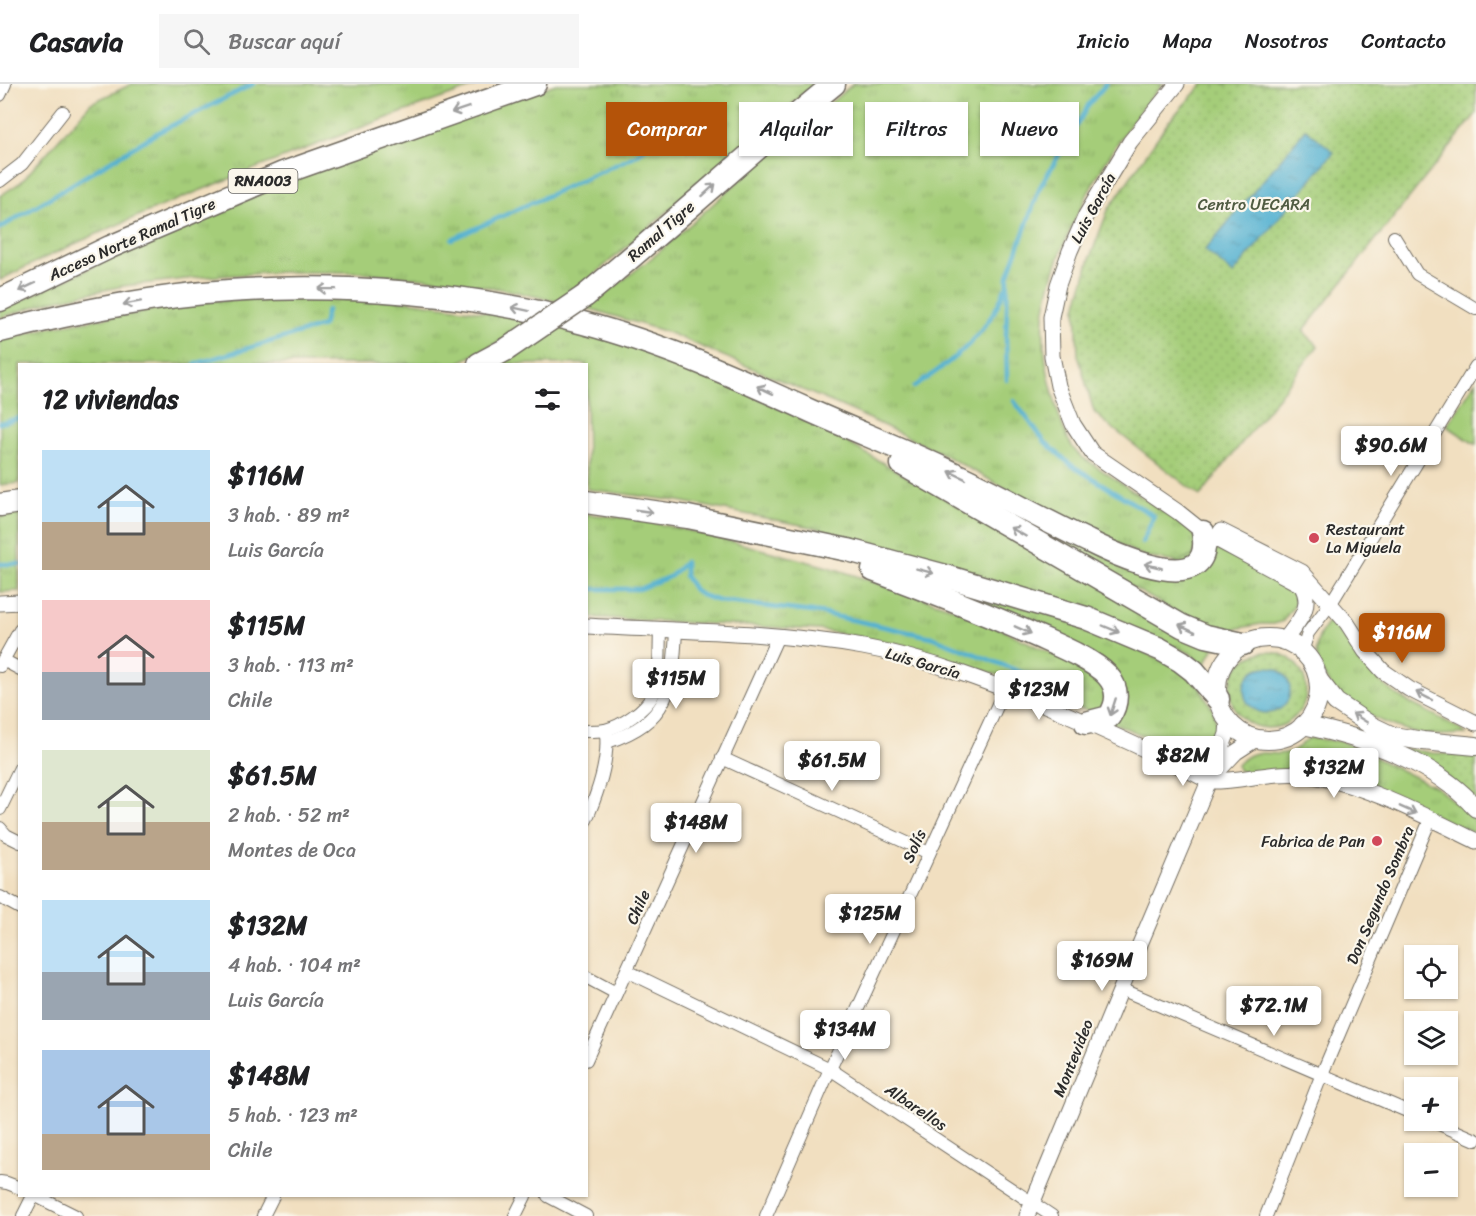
<!DOCTYPE html>
<html lang="es">
<head>
<meta charset="utf-8">
<style>
  :root { --surface:#fff; --page:#f6f6f6; --text:#202124; --muted:#757577; --line:#e0e0e0; --accent:#b45309 }
  body { margin:0; font-family:Sriracha,sans-serif; background:var(--page); color:var(--text); height:100vh; display:flex; flex-direction:column; font-size:22px; white-space:nowrap }
  * { box-sizing:border-box; margin:0 }
  p { font-size:20px; color:var(--muted) }
  .icon { flex:none; width:33px; height:33px; fill:none; stroke:currentColor; stroke-width:2; stroke-linecap:round; stroke-linejoin:round }
  .map { position:relative; flex:1; overflow:hidden }
  .panel { position:absolute; left:18px; top:279px; width:570px; height:834px; display:flex; flex-direction:column; background:var(--surface); border-radius:0px; box-shadow:0 2px 4px #0004 }
  .panel>* { flex:none }
  .top-card { position:absolute; left:606px; top:18px; width:570px; height:54px; display:flex; gap:12px }
  .tools { position:absolute; left:1404px; top:861px; display:grid; gap:12px }
  .tools a { display:grid; place-items:center; width:54px; height:54px; border-radius:0px; background:var(--surface); box-shadow:0 2px 4px #0004; font-size:30px }
  .price { position:absolute; translate:-50% -51px; padding:0 14px; border-radius:6px; background:#fff; color:#222; font-size:20px; line-height:39px; filter:drop-shadow(0 2px 3px #0008) }
  .price::after { content:''; position:absolute; left:50%; top:36px; width:18px; height:14px; margin-left:-9px; background:inherit; clip-path:polygon(0 0,100% 0,50% 100%) }
  .price.selected { background:var(--accent); color:#fff }
  ul { padding:0; list-style:none }
  li { display:flex; align-items:center; gap:18px; height:150px; padding:0 24px }
  li span { display:grid; place-items:center; flex:none; width:168px; height:120px; border-radius:0px; color:#555 }
  li>.icon { margin-inline-start:auto }
  span .icon { width:72px; height:72px; fill:#fffc; stroke-width:1 }
  li b { font-size:26px }
  h2 { display:flex; justify-content:space-between; align-items:center; height:72px; padding:0 24px; font-size:26px }
  .tag { padding:0 21px; border-radius:0px; background:var(--surface); box-shadow:0 2px 4px #0004; font-size:21px; line-height:54px }
  .tag.selected { background:var(--accent); color:#fff }
  header { display:flex; align-items:center; gap:36px; box-sizing:border-box; height:84px; padding:0 30px; background:var(--surface); border-bottom:2px solid var(--line) }
  header strong { font-size:28px }
  nav { display:flex; gap:33px; margin-inline-start:auto; font-size:21px }
  .search { width:420px; height:54px; background:var(--page); display:flex; align-items:center; gap:15px; box-sizing:border-box; padding:0 21px; border-radius:0px; color:var(--muted); font-size:22px }
  .map>svg:first-child { display:block }
  .grass { fill:url(#grass-tufts); stroke:#687c52; stroke-width:1.5 }
  .park { fill:url(#park-dots); stroke:#687c52; stroke-width:1.5 }
  .pitch { fill:#a5cd79; stroke:#687c52; stroke-width:1.5 }
  .water { fill:url(#water-ripples); stroke:#3f6e7e; stroke-width:1.5 }
  .lines { fill:none; stroke-linecap:round; stroke-linejoin:round }
  .stream { stroke:#53b1d1; stroke-width:4.5 }
  .minor-casing { stroke:#706a5f; stroke-width:14 }
  .tertiary-casing { stroke:#706a5f; stroke-width:17 }
  .secondary-casing { stroke:#706a5f; stroke-width:20 }
  .motorway-casing { stroke:#706a5f; stroke-width:25 }
  .minor { stroke:#fff; stroke-width:12 }
  .tertiary { stroke:#fff; stroke-width:15 }
  .secondary { stroke:#fff; stroke-width:18 }
  .motorway { stroke:#fff; stroke-width:22 }
  .motorway-bridge-casing { stroke:#706a5f; stroke-width:25; stroke-linecap:butt }
  .motorway-bridge { stroke:#fff; stroke-width:22 }
  .oneway { stroke:#a0a0a0 }
  .poi-dot { fill:#d1495b; stroke:#fbf7ec; stroke-width:2 }
  .labels { text-anchor:middle; dominant-baseline:central; stroke-width:4.5; stroke-linejoin:round; paint-order:stroke }
  .shield { fill:#fbf7ec; stroke:#696865; stroke-width:1.5 }
  .shield-label { font-size:15px; font-weight:bold; fill:#2b2b2b }
  .park-label { font-size:16px; fill:#505c42; stroke:#fbf7ec }
  .street-label { font-size:16px; fill:#2b2b2b; stroke:#fbf7ec }
  .poi-label { font-size:16px; fill:#2b2b2b; stroke:#fbf7ec; text-anchor:start }
</style>
</head>
<body>
<header>
<strong>Casavia</strong>
<div class="search"><svg class="icon" aria-label="search" viewBox="0 0 24 24"><circle cx="10" cy="10" r="6"/><path d="M15 15l6 6"/></svg>Buscar aquí</div>
<nav><a>Inicio</a><a>Mapa</a><a>Nosotros</a><a>Contacto</a></nav>
</header>
<div class="map">
<svg width="1476" height="1132" viewBox="0 0 1476 1132">
  <defs>
    <pattern id="grass-tufts" width="24" height="20" patternUnits="userSpaceOnUse" patternTransform="scale(1.5)"><rect width="24" height="20" fill="#a5cd79"/><path d="M3 7l-1-3M5 7V3M7 7l1-3M15 17l-1-3M17 17v-4M19 17l1-3" fill="none" stroke="#8eb069"/></pattern>
    <pattern id="park-dots" width="8" height="8" patternUnits="userSpaceOnUse" patternTransform="scale(1.5)"><rect width="8" height="8" fill="#a5cd79"/><path d="M2 2h.1M6 6h.1" fill="none" stroke="#8eb069" stroke-width="1.8" stroke-linecap="round"/></pattern>
    <pattern id="water-ripples" width="26" height="14" patternUnits="userSpaceOnUse" patternTransform="scale(1.5)"><rect width="26" height="14" fill="#53b1d1"/><path d="M2 4q2-2 4 0t4 0M15 11q2-2 4 0t4 0" fill="none" stroke="#4590aa"/></pattern>
  </defs>
  <rect width="100%" height="100%" fill="#fbf7ec"/>
  <filter id="ink" filterUnits="userSpaceOnUse"><feTurbulence type="fractalNoise" baseFrequency=".0167" numOctaves="2"/><feDisplacementMap in="SourceGraphic" scale="12" xChannelSelector="R" yChannelSelector="G"/><feConvolveMatrix kernelMatrix="1 2 1 2 8 2 1 2 1" color-interpolation-filters="sRGB"/></filter>
  <filter id="wash" filterUnits="userSpaceOnUse"><feTurbulence type="fractalNoise" baseFrequency=".008" numOctaves="4" result="noise"/><feDisplacementMap in="SourceGraphic" scale="24" xChannelSelector="R" yChannelSelector="G"/><feGaussianBlur stdDeviation="1.35" result="paint"/><feColorMatrix in="noise" values="0 0 0 0 0 0 0 0 0 0 0 0 0 0 0 0 0 1.4 0 .05"/><feComposite in="paint" operator="in"/></filter>
  <g filter="url(#wash)">
    <rect width="100%" height="100%" fill="#f1dfc0"/>
    <!-- grass -->
    <g class="grass">
      <path d="M132,0H482C398,29 316,60 234,93C155,124 75,157 0,196V112L21,98L91,19Z"/>
      <path d="M556,0H815L574,208L600,214L658,169L767,72L853,0H1163C1113,54 1052,161 1044,233C1042,259 1046,285 1053,310C1057,326 1064,352 1074,365C1077,370 1083,374 1088,377L1189,445L1199,457L1189,480L1145,473L1027,416L939,368L855,328L667,248L594,226L508,206L433,195L357,188H282L203,193L123,202L51,217L0,234V226L170,147L357,70Z"/>
      <path d="M315,212L393,215L567,240L676,277L813,339L1007,450L1216,560L1203,583L1190,569L1070,520L817,444L679,417L587,405L586,280H501L499,258L456,280H20L19,399L0,401V257L51,243L207,217Z"/>
      <path d="M19,430V507L0,508V433Z"/>
      <path d="M586,430L636,435L712,452L835,485L968,529L1103,595L1110,618L1097,628L1085,626L1004,593L905,561L820,546L587,533Z"/>
      <path d="M1028,439L1157,488L1212,463L1287,497L1294,507L1295,520L1283,537L1274,540H1261L1229,546L1195,539L1037,449Z"/>
      <path d="M967,510L1042,527L1178,582L1200,604L1213,625L1217,643L1214,656L1202,666L1190,668L1178,666L1109,637L1124,607L970,517Z"/>
      <path d="M1331,535C1352,565 1372,597 1405,616C1425,628 1447,635 1466,650C1447,651 1428,652 1410,647C1394,643 1354,626 1342,616C1337,613 1334,606 1330,601C1313,577 1310,558 1331,535Z"/>
      <path d="M1309,654L1343,658L1437,704L1468,729L1476,739V750L1365,700L1249,690L1238,686L1237,681C1256,659 1269,675 1290,668C1297,666 1303,658 1309,654Z"/>
    </g>
    <!-- park -->
    <g class="park">
      <path d="M1203,0H1476V30L1303,247L1318,262L1200,412L1106,339L1094,328L1078,271L1076,224L1090,174L1108,126L1169,37Z"/>
      <circle cx="1268" cy="606" r="38"/>
      <path d="M1404,664L1432,669L1476,672V716Z"/>
    </g>
    <!-- pitch -->
    <path class="pitch" d="M1476,297V361L1447,342Z"/>
    <!-- water -->
    <g class="water">
      <path d="M1306,45L1334,68L1233,190L1205,166Z"/>
      <circle cx="1267" cy="606" r="23"/>
    </g>
    <g class="lines">
      <!-- stream -->
      <g class="stream">
        <path d="M0,144L157,49L253,0"/>
        <path d="M452,155L637,71L649,60L646,42"/>
        <path d="M195,280L323,242L327,226"/>
        <path d="M1007,296L1006,253L1008,192L1040,103L1089,20L1106,0"/>
        <path d="M914,303C953,277 989,250 1005,204"/>
        <path d="M1014,317L1045,358L1071,381L1154,432L1142,459"/>
        <path d="M0,339L20,334"/>
        <path d="M685,478V492L694,506L701,511L719,517L820,529L932,553L1036,594"/>
        <path d="M0,480H20"/>
        <path d="M586,505H639L671,492L685,478"/>
      </g>
    </g>
  </g>
  <g filter="url(#ink)">
    <g class="lines">
      <!-- minor casing -->
      <g class="minor-casing">
        <g id="minor">
          <path d="M0,11L5,0"/>
          <path d="M0,97L22,80L63,28"/>
          <path d="M1394,153L1417,190L1476,225"/>
          <path d="M1302,568L1308,549L1331,519L1476,282"/>
          <path d="M3,576L20,585"/>
          <path d="M0,582L20,546"/>
          <path d="M586,647C592,647 599,647 605,646C622,642 645,626 653,611C661,595 659,564 660,546"/>
          <path d="M607,658C669,638 673,605 676,547"/>
          <path d="M722,674L929,769"/>
          <path d="M0,725L20,684"/>
          <path d="M586,736C597,711 609,678 606,650"/>
          <path d="M0,744L6,751L20,758"/>
          <path d="M0,813L20,824"/>
          <path d="M627,887L830,985L1052,1132"/>
          <path d="M586,893L616,909"/>
          <path d="M1121,905L1414,1030"/>
          <path d="M586,976L778,552"/>
          <path d="M1430,1036L1476,1056"/>
          <path d="M0,1098L7,1099L20,1104"/>
          <path d="M36,1112L76,1132"/>
          <path d="M548,1112L586,1132"/>
          <path d="M23,1132L33,1112"/>
          <path d="M263,1132L273,1112"/>
          <path d="M515,1132L525,1112"/>
          <path d="M766,1132L830,985L1005,605"/>
          <path d="M1266,1132L1322,990L1430,736"/>
        </g>
      </g>
      <!-- tertiary casing -->
      <g class="tertiary-casing">
        <g id="tertiary">
          <path d="M1177,0L1130,58L1086,131L1070,167L1058,201L1051,233L1052,272L1058,302L1073,340L1092,369L1178,428L1203,448L1301,501C1315,523 1297,539 1284,557"/>
          <path d="M1221,447L1302,488L1347,539L1365,567L1383,587L1409,605L1476,639"/>
          <path d="M0,519L20,518"/>
          <path d="M586,542C679,547 772,547 863,563C930,575 994,600 1057,626C1108,648 1159,671 1209,697C1240,698 1270,687 1300,690C1362,698 1421,730 1476,757"/>
          <path d="M1178,679C1196,680 1208,679 1222,666"/>
          <path d="M1217,688L1236,668L1256,655"/>
          <path d="M1027,1132L1121,905L1209,697L1227,650L1228,637"/>
        </g>
      </g>
      <!-- secondary casing -->
      <g class="secondary-casing">
        <g id="secondary">
          <circle cx="1268" cy="605" r="51"/>
          <path d="M1318,595L1336,618L1372,642L1393,652L1423,657L1476,662"/>
          <path d="M1303,641C1364,654 1433,676 1476,724"/>
        </g>
      </g>
      <!-- motorway casing -->
      <g class="motorway-casing">
        <g id="motorway">
          <path d="M585,212C669,143 749,69 834,0"/>
          <path d="M0,216L110,163L283,89L535,0"/>
          <path d="M0,247C75,228 152,212 229,207C342,199 474,209 583,239C663,260 738,294 813,328C860,349 908,367 955,390C1000,411 1043,436 1088,457C1116,471 1216,518 1203,448"/>
          <path d="M479,280L507,265"/>
          <path d="M902,380L1182,542L1206,552L1243,560"/>
          <path d="M586,418L688,433L848,466L942,491L1086,534L1160,565L1181,577L1194,587L1218,615"/>
          <path d="M0,421L20,418"/>
          <path d="M873,486C929,507 984,529 1039,553C1059,562 1093,576 1107,591C1119,604 1118,620 1109,633L1086,639"/>
        </g>
      </g>
      <!-- minor -->
      <use href="#minor" class="minor"/>
      <!-- tertiary -->
      <use href="#tertiary" class="tertiary"/>
      <!-- secondary -->
      <use href="#secondary" class="secondary"/>
      <!-- motorway -->
      <use href="#motorway" class="motorway"/>
      <!-- motorway-bridge casing -->
      <g class="motorway-bridge-casing">
        <path id="motorway-bridge" d="M507,265L585,212"/>
      </g>
      <!-- motorway-bridge -->
      <use href="#motorway-bridge" class="motorway-bridge"/>
    </g>
    <!-- one-way arrows -->
    <defs><path id="oneway-shaft" d="M-6 0H5M1.5-3L5.5 0L1.5 3" fill="none" stroke-width="1.6" stroke-linecap="round" stroke-linejoin="round" transform="scale(1.5)"/></defs>
    <g class="oneway">
      <use href="#oneway-shaft" transform="translate(460 26) rotate(161)"/>
      <use href="#oneway-shaft" transform="translate(709 106) rotate(-42)"/>
      <use href="#oneway-shaft" transform="translate(27 203) rotate(155)"/>
      <use href="#oneway-shaft" transform="translate(327 205) rotate(-179)"/>
      <use href="#oneway-shaft" transform="translate(132 219) rotate(170)"/>
      <use href="#oneway-shaft" transform="translate(520 225) rotate(-168)"/>
      <use href="#oneway-shaft" transform="translate(765 306) rotate(-155)"/>
      <use href="#oneway-shaft" transform="translate(957 391) rotate(-154)"/>
      <use href="#oneway-shaft" transform="translate(644 427) rotate(8)"/>
      <use href="#oneway-shaft" transform="translate(1018 448) rotate(-150)"/>
      <use href="#oneway-shaft" transform="translate(1153 482) rotate(-166)"/>
      <use href="#oneway-shaft" transform="translate(925 487) rotate(15)"/>
      <use href="#oneway-shaft" transform="translate(1187 544) rotate(-155)"/>
      <use href="#oneway-shaft" transform="translate(1111 545) rotate(23)"/>
      <use href="#oneway-shaft" transform="translate(1023 546) rotate(24)"/>
      <use href="#oneway-shaft" transform="translate(1424 612) rotate(-153)"/>
      <use href="#oneway-shaft" transform="translate(1113 623) rotate(108)"/>
      <use href="#oneway-shaft" transform="translate(1360 634) rotate(-148)"/>
      <use href="#oneway-shaft" transform="translate(1408 726) rotate(24)"/>
    </g>
  </g>
  <!-- markers -->
  <g class="poi-dot">
    <circle cx="1314" cy="454" r="6"/>
    <circle cx="1377" cy="757" r="6"/>
  </g>
  <g class="labels">
    <!-- shield labels -->
    <rect class="shield" x="228.5" y="85" width="69" height="24" rx="4.5"/>
    <g class="shield-label">
      <text x="263" y="97">RNA003</text>
    </g>
    <!-- park labels -->
    <g class="park-label">
      <text x="1254" y="120">Centro UECARA</text>
    </g>
    <!-- street labels -->
    <g class="street-label">
      <text transform="translate(1093 124) rotate(-62)">Luis García</text>
      <text transform="translate(661 147) rotate(-41)">Ramal Tigre</text>
      <text transform="translate(132 155) rotate(-24)">Acceso Norte Ramal Tigre</text>
      <text transform="translate(923 579) rotate(16)">Luis García</text>
      <text transform="translate(914 762) rotate(-65)">Solís</text>
      <text transform="translate(1380 811) rotate(-67)">Don Segundo Sombra</text>
      <text transform="translate(638 823) rotate(-66)">Chile</text>
      <text transform="translate(1073 974) rotate(-68)">Montevideo</text>
      <text transform="translate(916 1023) rotate(34)">Albarellos</text>
    </g>
    <!-- poi labels -->
    <g class="poi-label">
      <text x="1326" y="445">Restaurant<tspan x="1326" dy="18">La Miguela</tspan></text>
      <text x="1365" y="757" text-anchor="end">Fabrica de Pan</text>
    </g>
  </g>
</svg>
<div class="tools">
<a><svg class="icon" aria-label="locate" viewBox="0 0 24 24"><circle cx="12" cy="12" r="6"/><path d="M12 2v4M12 18v4M2 12h4M18 12h4"/></svg></a>
<a><svg class="icon" aria-label="layers" viewBox="0 0 24 24"><path d="M12 4l9 5-9 5-9-5zM3 14l9 5 9-5"/></svg></a>
<a>+</a>
<a>−</a>
</div>
<b class="price" style="left:1391px;top:393px">$90.6M</b>
<b class="price selected" style="left:1402px;top:580px">$116M</b>
<b class="price" style="left:676px;top:626px">$115M</b>
<b class="price" style="left:1039px;top:637px">$123M</b>
<b class="price" style="left:1183px;top:703px">$82M</b>
<b class="price" style="left:832px;top:708px">$61.5M</b>
<b class="price" style="left:1334px;top:715px">$132M</b>
<b class="price" style="left:696px;top:770px">$148M</b>
<b class="price" style="left:870px;top:861px">$125M</b>
<b class="price" style="left:1102px;top:908px">$169M</b>
<b class="price" style="left:1274px;top:953px">$72.1M</b>
<b class="price" style="left:845px;top:977px">$134M</b>
<div class="top-card">
<a class="tag selected">Comprar</a>
<a class="tag">Alquilar</a>
<a class="tag">Filtros</a>
<a class="tag">Nuevo</a>
</div>
<section class="panel">
<h2>12 viviendas<svg class="icon" aria-label="filters" viewBox="0 0 24 24"><path d="M4 7h16M4 17h16"/><circle cx="9" cy="7" r="2"/><circle cx="15" cy="17" r="2"/></svg></h2>
<ul>
<li><span style="background:linear-gradient(#bfe0f5 60%,#b9a48a 0)"><svg class="icon" aria-label="home" viewBox="0 0 24 24"><path d="M3 11l9-7 9 7M6 9v11h12V9"/></svg></span><div><b>$116M</b><p>3 hab. · 89 m²</p><p>Luis García</p></div></li>
<li><span style="background:linear-gradient(#f6c9c9 60%,#9aa5b1 0)"><svg class="icon" aria-label="home" viewBox="0 0 24 24"><path d="M3 11l9-7 9 7M6 9v11h12V9"/></svg></span><div><b>$115M</b><p>3 hab. · 113 m²</p><p>Chile</p></div></li>
<li><span style="background:linear-gradient(#dfe7d0 60%,#b9a48a 0)"><svg class="icon" aria-label="home" viewBox="0 0 24 24"><path d="M3 11l9-7 9 7M6 9v11h12V9"/></svg></span><div><b>$61.5M</b><p>2 hab. · 52 m²</p><p>Montes de Oca</p></div></li>
<li><span style="background:linear-gradient(#bfe0f5 60%,#9aa5b1 0)"><svg class="icon" aria-label="home" viewBox="0 0 24 24"><path d="M3 11l9-7 9 7M6 9v11h12V9"/></svg></span><div><b>$132M</b><p>4 hab. · 104 m²</p><p>Luis García</p></div></li>
<li><span style="background:linear-gradient(#a9c7e8 70%,#b9a48a 0)"><svg class="icon" aria-label="home" viewBox="0 0 24 24"><path d="M3 11l9-7 9 7M6 9v11h12V9"/></svg></span><div><b>$148M</b><p>5 hab. · 123 m²</p><p>Chile</p></div></li>
</ul>
</section>
</div>
</body>
</html>
